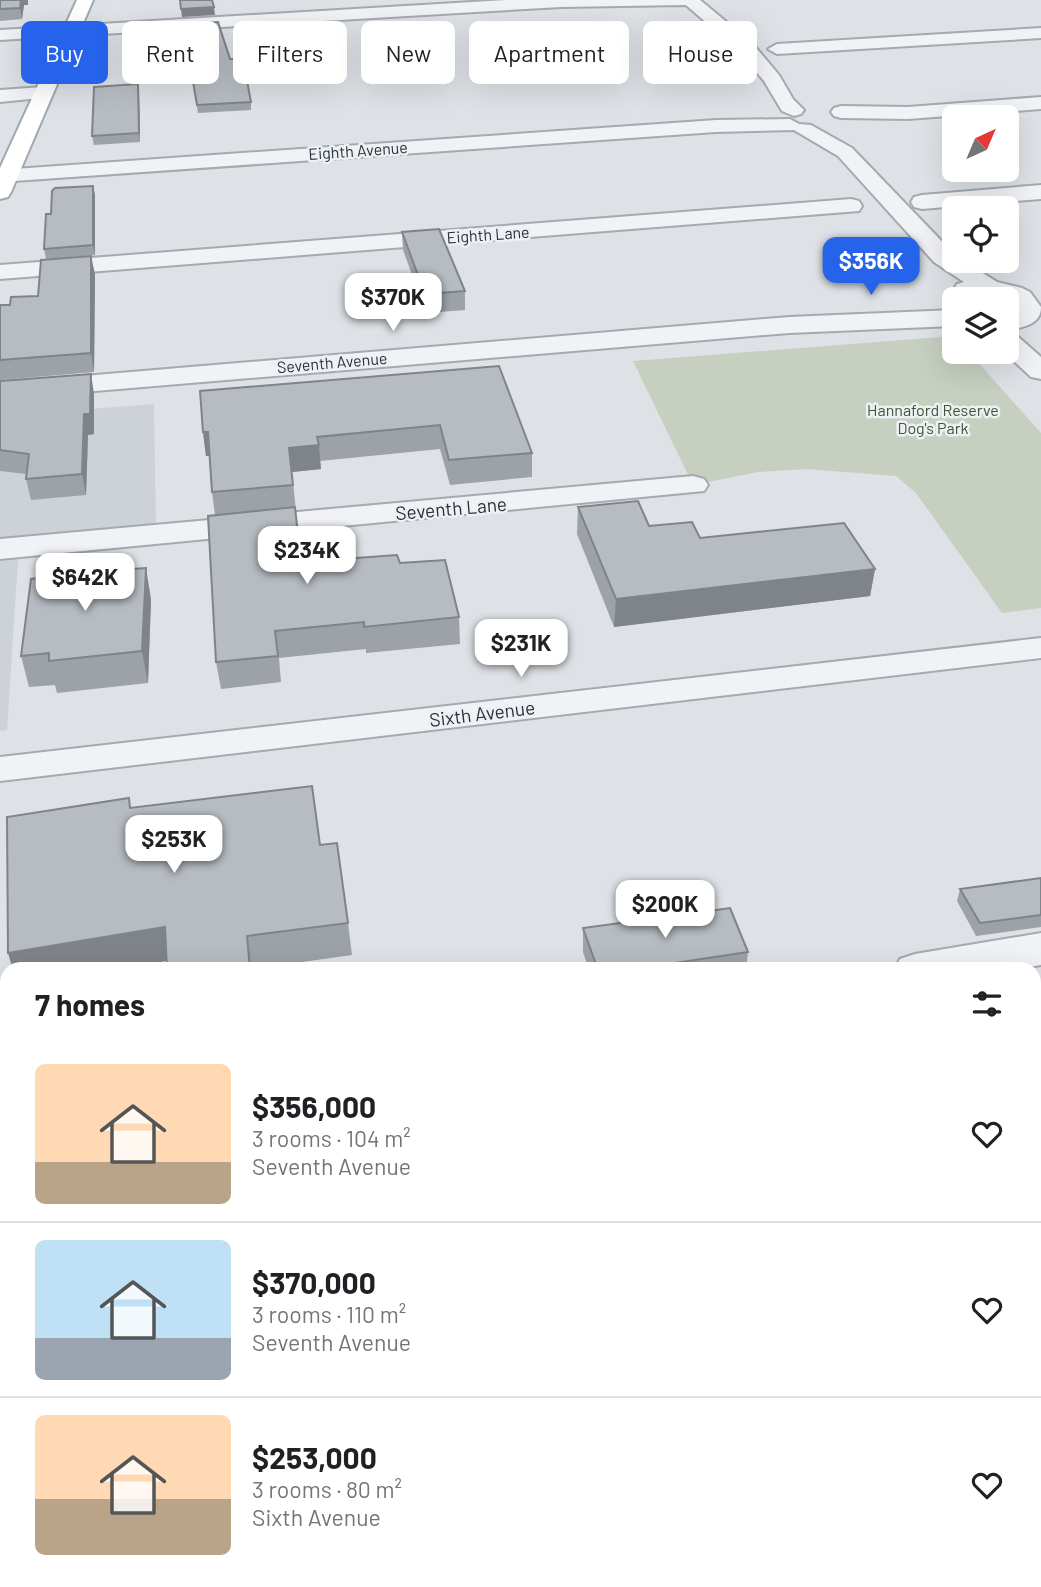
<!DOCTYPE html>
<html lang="en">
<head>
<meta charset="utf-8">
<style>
  :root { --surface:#fff; --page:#f2f2f2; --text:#202124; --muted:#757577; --line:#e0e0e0; --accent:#2563eb }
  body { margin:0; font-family:Barlow,sans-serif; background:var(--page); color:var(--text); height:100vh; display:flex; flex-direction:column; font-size:26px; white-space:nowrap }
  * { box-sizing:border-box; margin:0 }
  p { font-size:23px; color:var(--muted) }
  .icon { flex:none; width:38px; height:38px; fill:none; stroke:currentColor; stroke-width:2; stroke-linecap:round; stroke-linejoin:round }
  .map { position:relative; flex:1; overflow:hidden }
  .sheet { position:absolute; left:0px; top:962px; width:1041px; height:625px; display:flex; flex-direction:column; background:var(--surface); border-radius:21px 21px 0 0; box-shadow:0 7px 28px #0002 }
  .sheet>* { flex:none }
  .top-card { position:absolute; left:21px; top:21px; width:999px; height:63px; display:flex; gap:14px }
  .needle { width:46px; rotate:44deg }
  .buttons { position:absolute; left:942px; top:105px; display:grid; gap:14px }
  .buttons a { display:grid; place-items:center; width:77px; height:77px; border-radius:10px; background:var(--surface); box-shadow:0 7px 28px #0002; font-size:35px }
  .price { position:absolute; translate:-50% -60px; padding:0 16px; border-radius:14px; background:#fff; color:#222; font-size:23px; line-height:46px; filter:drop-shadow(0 2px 4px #0008) }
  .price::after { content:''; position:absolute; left:50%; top:42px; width:21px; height:16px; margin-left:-10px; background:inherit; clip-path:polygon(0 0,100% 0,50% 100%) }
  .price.on { background:var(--accent); color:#fff }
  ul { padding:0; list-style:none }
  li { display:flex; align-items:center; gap:21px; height:175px; padding:0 35px }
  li+li { border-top:2px solid var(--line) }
  li span { display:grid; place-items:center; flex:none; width:196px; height:140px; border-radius:10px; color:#555 }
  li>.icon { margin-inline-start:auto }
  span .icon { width:84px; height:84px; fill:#fffc; stroke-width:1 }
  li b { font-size:30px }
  h2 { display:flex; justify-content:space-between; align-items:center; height:84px; padding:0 35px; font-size:30px }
  .tag { padding:0 24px; border-radius:10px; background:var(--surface); box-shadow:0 7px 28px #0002; font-size:24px; line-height:63px }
  .tag.on { background:var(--accent); color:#fff }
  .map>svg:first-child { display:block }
  .built { fill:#ccd2d7 }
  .green { fill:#c6cfc0 }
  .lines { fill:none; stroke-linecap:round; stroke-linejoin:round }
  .minor-casing { stroke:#a4aaaf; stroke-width:4 }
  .major-casing { stroke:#9fa8b0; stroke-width:4 }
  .minor { fill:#f0f2f5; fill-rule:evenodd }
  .major { fill:#fff; fill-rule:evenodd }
  .wall { fill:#9da2a7 }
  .shaded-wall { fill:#7f8488 }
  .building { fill:#b6bcc2; stroke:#7f8488; stroke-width:2 }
  .labels { text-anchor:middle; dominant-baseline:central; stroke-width:5; stroke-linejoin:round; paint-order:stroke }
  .far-street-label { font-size:16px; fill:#29323b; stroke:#edf1f4 }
  .far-park-label { font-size:16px; fill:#425538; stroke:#edf1f4 }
  .street-label { font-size:19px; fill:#29323b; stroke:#edf1f4 }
</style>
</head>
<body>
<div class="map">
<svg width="1041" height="1587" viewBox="0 0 1041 1587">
  <rect width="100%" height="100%" fill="#dee2e6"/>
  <!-- built -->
  <g class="built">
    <path d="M154,404L156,528L0,542V416Z"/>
    <path d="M18,560L7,730L0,731V561Z"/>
  </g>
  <!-- green -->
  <path class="green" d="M954,336V352H969L1041,433V608L1002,613L916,493L896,476L806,469L758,472L693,485L633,361Z"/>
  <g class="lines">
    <!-- minor casing -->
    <g class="minor-casing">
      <g id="minor">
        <path d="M506,0H700L752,43L779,75L793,99L804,110L801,114L794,116L782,111L764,81L739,51L686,5L561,7L0,40V30Z"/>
        <path d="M1041,28V38L777,54L768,49L777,44Z"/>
        <path d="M43,87L50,89L53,93L50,97L0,102V90Z"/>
        <path d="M1041,97V109L908,119L841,118L834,116L831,112L834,108L841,106L908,107Z"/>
        <path d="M790,119L799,124L811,125L852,148L954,254V261H964L997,282L1022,288L1030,292L1041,307C1041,326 1021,327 1006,331V315L1017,310C1007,288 976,299 957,294L954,289L957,284L964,282L934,262L838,156L794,130L716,132L0,182V170L716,120Z"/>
        <path d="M1041,185V199L922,209L914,207L911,202L914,197L922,195Z"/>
        <path d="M851,199L859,201L862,206L859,211L0,279V265Z"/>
        <path d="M954,310V326L789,333L0,399V383L789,317Z"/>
        <path d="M1006,332L1015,334L1041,357V379L1031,377L1004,352H1006Z"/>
        <path d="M693,476L704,479L708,485L704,491L0,559V539Z"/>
        <path d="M1041,638V658L0,781V757Z"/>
        <path d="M1041,933V965L1012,970H894L900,959L915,954Z"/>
        <path d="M7,1088V1126L0,1127V1089Z"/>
        <path d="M1034,1400H1041V1452L1034,1453Z"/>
        <path d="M177,1580H269L266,1587H174Z"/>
      </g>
    </g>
    <!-- major casing -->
    <g class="major-casing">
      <path id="major" d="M77,0H93L11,192L8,197L0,199V168Z"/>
    </g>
    <!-- minor -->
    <use href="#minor" class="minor"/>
    <!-- major -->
    <use href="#major" class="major"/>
  </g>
  <!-- wall -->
  <g class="wall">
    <path d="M0,0L28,5H24L22,19L0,21Z"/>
    <path d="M183,24L230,59L251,102V110L198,113Z"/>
    <path d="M139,92L140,142L94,145L92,136Z"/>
    <path d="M93,186L95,195V255L46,259L44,249L51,214Z"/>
    <path d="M402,232L465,291V310L426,313L403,250Z"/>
    <path d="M95,274L94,372L0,380V305H10L38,296Z"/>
    <path d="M499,366L532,453V477L450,485L440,449L320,461L321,469L292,472L301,562L400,563L459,617L460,644L366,653V649L279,658L281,682L221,689L216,662L215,515L212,492L209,456H206L203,432Z"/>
    <path d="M0,381L94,394V434L88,435L86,495L31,500L26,479V474L0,471Z"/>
    <path d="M578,507L649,526L700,538L875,569L870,596L614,627L577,534Z"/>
    <path d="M91,572L151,599L148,683L57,693L55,685L29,687L21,656Z"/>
    <path d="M131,808L320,845L348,923L352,955L252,969L167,961Z"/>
    <path d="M1041,878V927L976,936L957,901L960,889Z"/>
    <path d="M583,928L748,952L746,970H589L583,952Z"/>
    <path d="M7,1107V1472L0,1473V1108Z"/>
  </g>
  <!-- shaded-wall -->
  <g class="shaded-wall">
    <path d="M21,0H28V5H24L22,19L20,8Z"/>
    <path d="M214,7L215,15L182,17L181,9Z"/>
    <path d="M138,84L139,92L140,142L139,133Z"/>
    <path d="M93,186L95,195V255L93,245Z"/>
    <path d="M91,256L95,274L94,372L91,353Z"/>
    <path d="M91,374L94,394V434L88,435L86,495L82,474L84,414Z"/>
    <path d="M203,432H208L211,456H206Z"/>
    <path d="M319,445L321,469L292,472L289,448Z"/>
    <path d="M146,568L151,599L148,683L142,651Z"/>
    <path d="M875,569L870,596L614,627L616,599Z"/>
    <path d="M165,927L172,960L115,970H13L8,953Z"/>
    <path d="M247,936L252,970H250Z"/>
  </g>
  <!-- building -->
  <g class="building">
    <path d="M0,0H21L20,8L0,9Z"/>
    <path d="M180,0H212L214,7L181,9Z"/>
    <path d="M218,22L230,59H243L251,102L197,105L183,24Z"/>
    <path d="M138,84L139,133L92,136L94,87Z"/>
    <path d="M93,186V245L44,249L46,214H51L52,191L55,188Z"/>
    <path d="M439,229L465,291L425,294L402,232Z"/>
    <path d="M91,256V353L0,360V305H10L11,297L38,296L41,260Z"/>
    <path d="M499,366L532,453L449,460L440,425L317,437L319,445L289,448L293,485L212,492L208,432H203L200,391Z"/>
    <path d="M91,374L90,414H84L82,474L26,479L29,454L0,450V381Z"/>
    <path d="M638,501L649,526L692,522L700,538L844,523L875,569L616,599L578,507Z"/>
    <path d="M295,507L301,562L397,555L400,563L445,560L459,617L364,627V622L275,631L278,656L216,662L208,516Z"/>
    <path d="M89,562V572L146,568L142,651L49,661V653L21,656L31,579L46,577L47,567Z"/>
    <path d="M312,786L320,845L337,843L348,923L247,936L250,970H167L165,927L8,953L7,817L129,798L130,808Z"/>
    <path d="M1041,878V915L980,923L960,889Z"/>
    <path d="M730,908L748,952L628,970H598L583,928Z"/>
    <path d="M7,1107V1441L0,1442V1108Z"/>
  </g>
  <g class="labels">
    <!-- far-street labels -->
    <g class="far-street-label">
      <text transform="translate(358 150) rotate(-4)">Eighth Avenue</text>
      <text transform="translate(488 234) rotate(-4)">Eighth Lane</text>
      <text transform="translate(332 362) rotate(-5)">Seventh Avenue</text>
    </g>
    <!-- far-park labels -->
    <g class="far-park-label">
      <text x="933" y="409">Hannaford Reserve<tspan x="933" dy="18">Dog's Park</tspan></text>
    </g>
    <!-- street labels -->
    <g class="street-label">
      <text transform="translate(451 508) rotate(-5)">Seventh Lane</text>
      <text transform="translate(482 713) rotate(-7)">Sixth Avenue</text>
    </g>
  </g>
</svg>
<div class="buttons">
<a><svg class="needle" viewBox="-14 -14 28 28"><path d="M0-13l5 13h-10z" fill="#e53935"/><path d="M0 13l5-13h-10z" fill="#757577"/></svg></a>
<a><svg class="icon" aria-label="locate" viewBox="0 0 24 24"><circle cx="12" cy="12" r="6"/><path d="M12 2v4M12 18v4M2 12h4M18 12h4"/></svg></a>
<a><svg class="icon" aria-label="layers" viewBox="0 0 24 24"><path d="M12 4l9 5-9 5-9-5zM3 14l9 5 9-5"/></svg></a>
</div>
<b class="price on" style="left:871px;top:297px">$356K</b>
<b class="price" style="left:393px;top:333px">$370K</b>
<b class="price" style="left:307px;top:586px">$234K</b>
<b class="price" style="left:85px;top:613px">$642K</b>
<b class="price" style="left:521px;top:679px">$231K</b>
<b class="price" style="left:174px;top:875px">$253K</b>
<b class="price" style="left:665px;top:940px">$200K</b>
<div class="top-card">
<a class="tag on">Buy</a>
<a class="tag">Rent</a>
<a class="tag">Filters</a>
<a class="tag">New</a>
<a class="tag">Apartment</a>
<a class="tag">House</a>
</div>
<section class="sheet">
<h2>7 homes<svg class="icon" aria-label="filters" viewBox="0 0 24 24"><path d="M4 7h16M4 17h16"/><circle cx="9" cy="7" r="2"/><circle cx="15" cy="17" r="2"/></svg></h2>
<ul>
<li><span style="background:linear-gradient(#ffd9b3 70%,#b9a48a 0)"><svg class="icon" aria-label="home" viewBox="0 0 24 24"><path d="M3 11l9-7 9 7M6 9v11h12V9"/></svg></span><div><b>$356,000</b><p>3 rooms · 104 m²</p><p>Seventh Avenue</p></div><svg class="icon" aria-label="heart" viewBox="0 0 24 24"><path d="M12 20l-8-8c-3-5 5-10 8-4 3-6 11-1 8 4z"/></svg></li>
<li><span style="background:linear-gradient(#bfe0f5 70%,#9aa5b1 0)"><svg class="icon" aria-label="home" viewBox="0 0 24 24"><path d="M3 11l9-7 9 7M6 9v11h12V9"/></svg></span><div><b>$370,000</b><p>3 rooms · 110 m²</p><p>Seventh Avenue</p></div><svg class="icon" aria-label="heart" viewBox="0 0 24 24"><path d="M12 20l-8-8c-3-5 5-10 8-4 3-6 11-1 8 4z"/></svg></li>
<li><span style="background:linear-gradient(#ffd9b3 60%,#b9a48a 0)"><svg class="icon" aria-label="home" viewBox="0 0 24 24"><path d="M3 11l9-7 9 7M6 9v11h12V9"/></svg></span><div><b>$253,000</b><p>3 rooms · 80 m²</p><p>Sixth Avenue</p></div><svg class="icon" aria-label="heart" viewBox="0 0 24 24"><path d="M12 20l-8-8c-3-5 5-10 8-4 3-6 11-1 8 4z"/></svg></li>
</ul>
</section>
</div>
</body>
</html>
